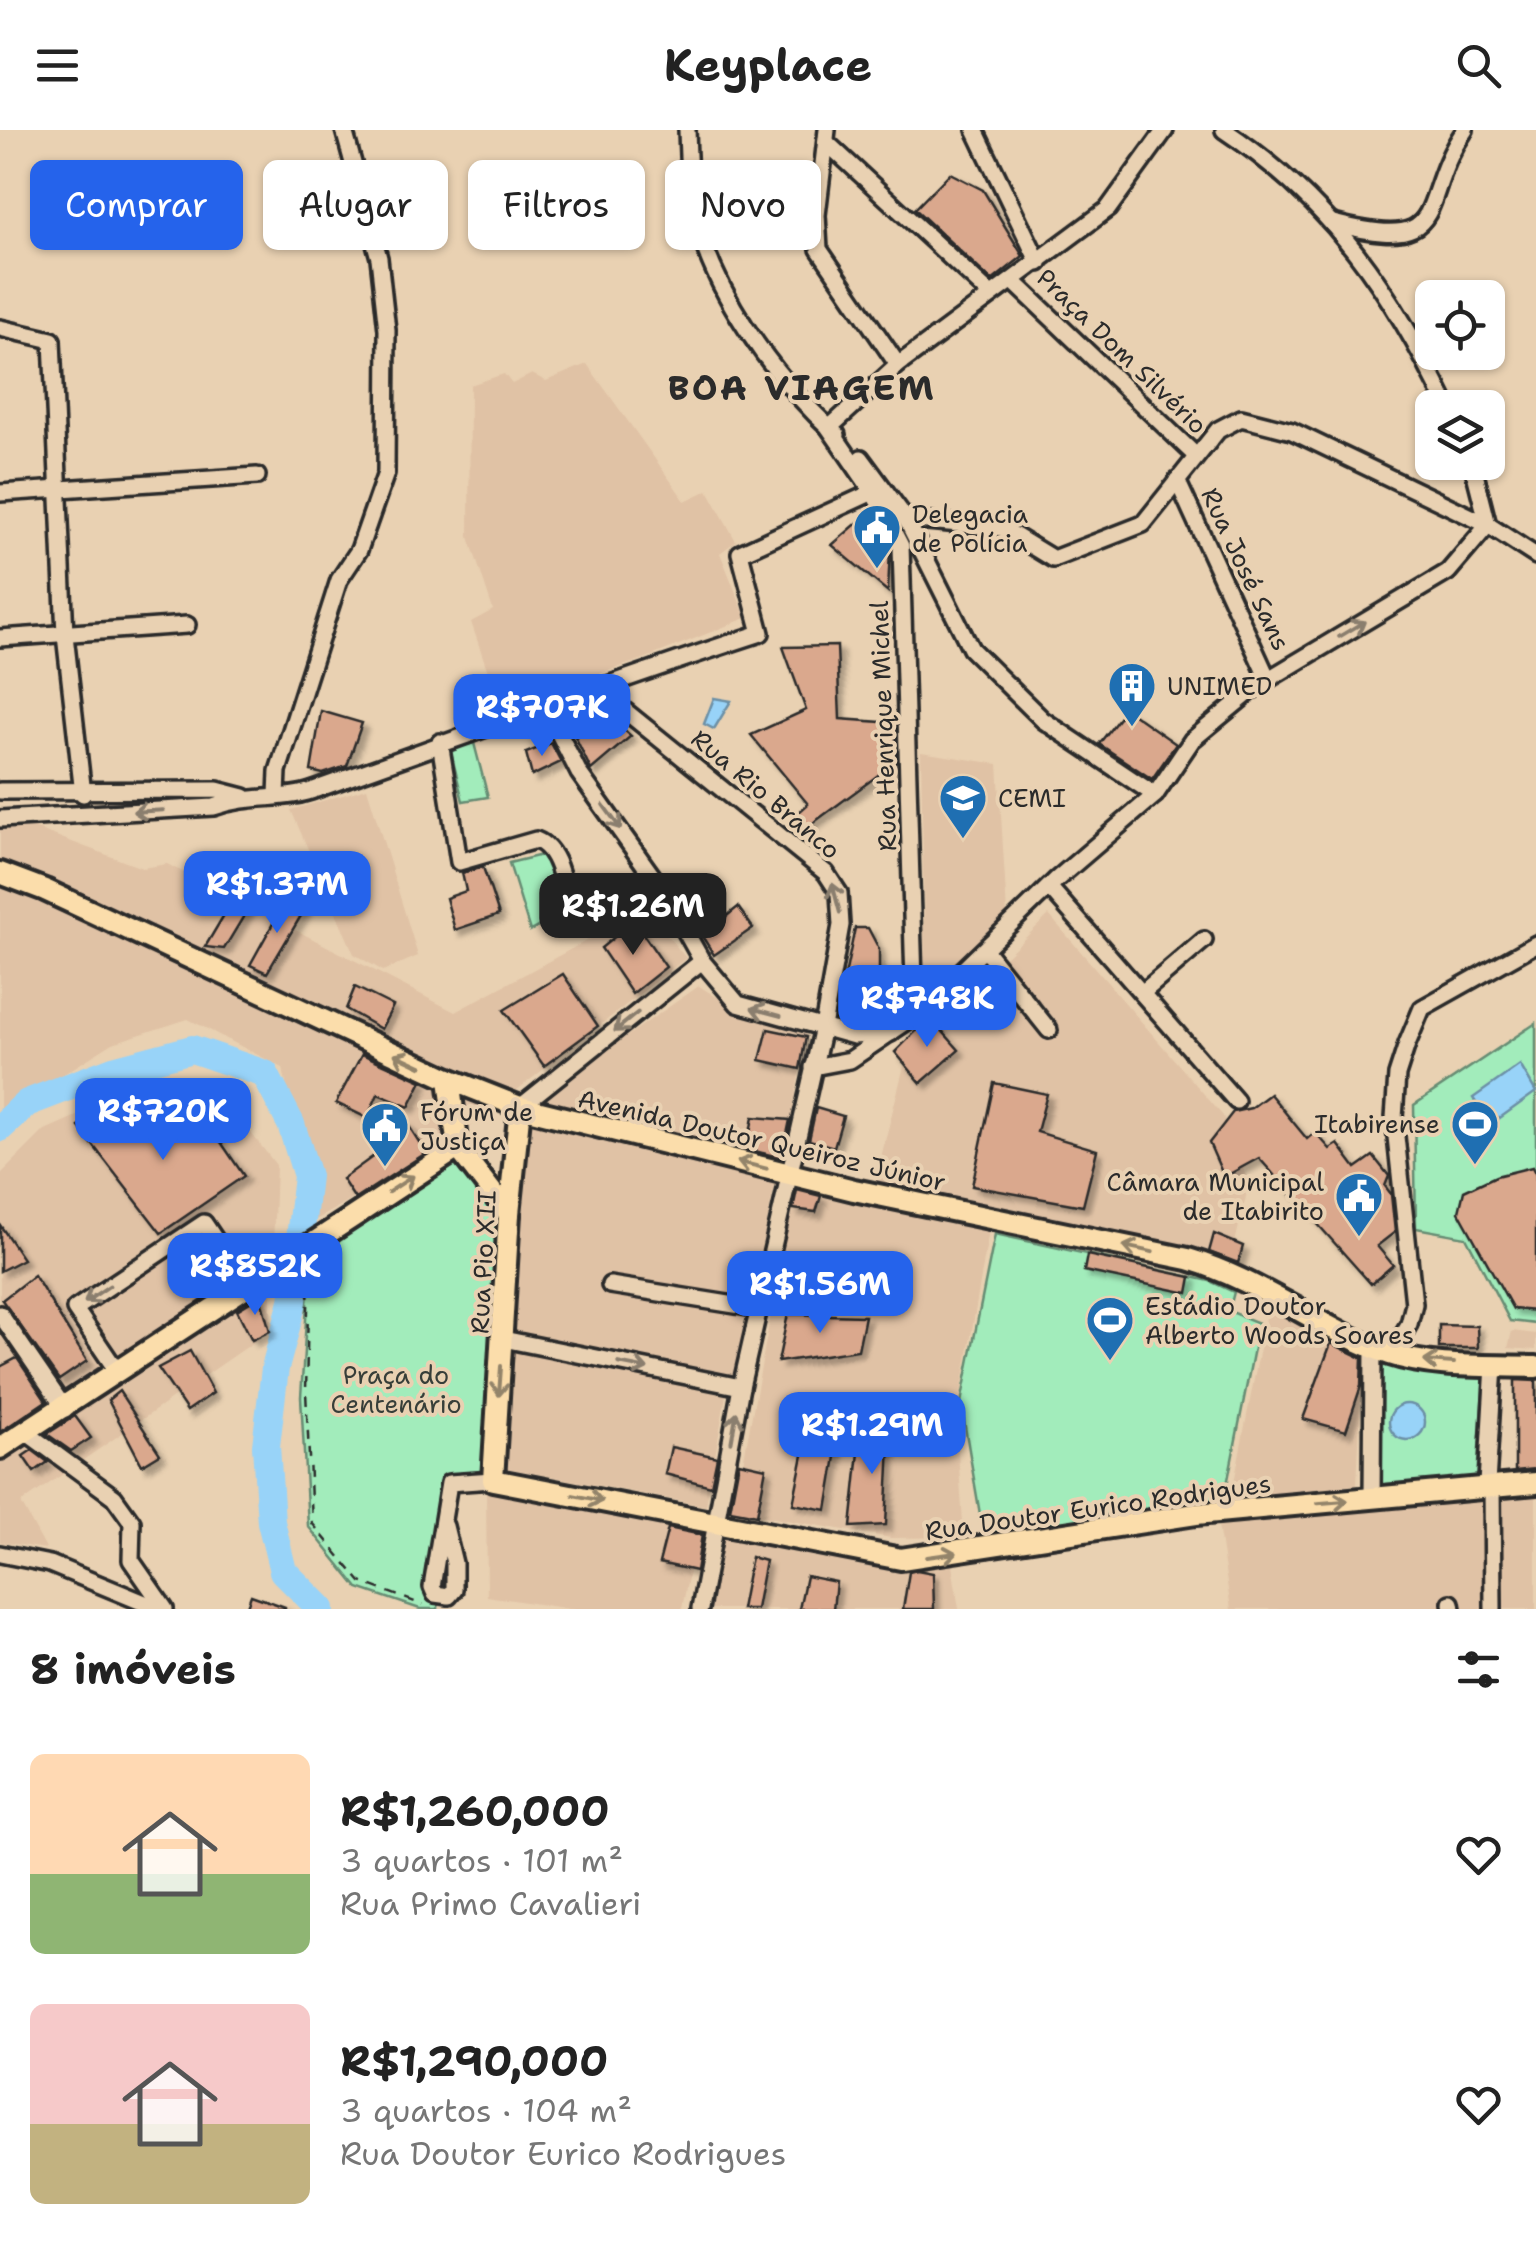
<!DOCTYPE html>
<html lang="pt">
<head>
<meta charset="utf-8">
<style>
  :root { --surface:#fff; --page:#f2f2f2; --text:#222; --muted:#767676; --accent:#2563eb }
  body { margin:0; font-family:"Shantell Sans",sans-serif; background:var(--page); color:var(--text); height:100vh; display:flex; flex-direction:column; font-size:38px; white-space:nowrap }
  * { box-sizing:border-box; margin:0 }
  p { font-size:32px; color:var(--muted) }
  .icon { flex:none; width:55px; height:55px; fill:none; stroke:currentColor; stroke-width:2; stroke-linecap:round; stroke-linejoin:round }
  .map { position:relative; height:1479px; overflow:hidden }
  .drawer { display:flex; flex-direction:column; background:var(--surface); flex:1 }
  .drawer>* { flex:none }
  .top-card { position:absolute; left:30px; top:30px; width:1000px; height:90px; display:flex; gap:20px }
  .tools { position:absolute; left:1415px; top:150px; display:grid; gap:20px }
  .tools a { display:grid; place-items:center; width:90px; height:90px; border-radius:15px; background:var(--surface); box-shadow:0 2px 8px #0004; font-size:50px }
  .price { position:absolute; translate:-50% -85px; padding:0 22px; border-radius:20px; background:var(--accent); color:#fff; font-size:32px; line-height:65px; filter:drop-shadow(0 2px 5px #0008) }
  .price::after { content:''; position:absolute; left:50%; top:60px; width:30px; height:22px; margin-left:-15px; background:inherit; clip-path:polygon(0 0,100% 0,50% 100%) }
  .price.on { background:#222; color:#fff }
  ul { padding:0; list-style:none }
  li { display:flex; align-items:center; gap:30px; height:250px; padding:0 30px }
  li span { display:grid; place-items:center; flex:none; width:280px; height:200px; border-radius:15px; color:#555 }
  li>.icon { margin-inline-start:auto }
  span .icon { width:120px; height:120px; fill:#fffc; stroke-width:1 }
  li b { font-size:42px }
  h2 { display:flex; justify-content:space-between; align-items:center; height:120px; padding:0 30px; font-size:42px }
  .tag { padding:0 35px; border-radius:15px; background:var(--surface); box-shadow:0 2px 8px #0004; font-size:35px; line-height:90px }
  .tag.on { background:var(--accent); color:#fff }
  header { display:flex; justify-content:space-between; align-items:center; height:130px; padding:0 30px; background:var(--surface); font-size:45px; font-weight:700 }
  .map>svg:first-child { display:block }
  .built { fill:#e0c2a5 }
  .green { fill:#a2ecbb; stroke:#668c73; stroke-width:2.5 }
  .water { fill:#98d3f8; stroke:#6c90a6; stroke-width:2.5 }
  .lines { fill:none; stroke-linecap:round; stroke-linejoin:round }
  .river { stroke:#98d3f8; stroke-width:28 }
  .building { fill:#daa88d; stroke:#2b2b2b; stroke-width:2.5; filter:url(#shadow) }
  .minor-casing { stroke:#2b2b2b; stroke-width:22 }
  .major-casing { stroke:#2b2b2b; stroke-width:28 }
  .path { stroke:#2b2b2b; stroke-width:2.5; stroke-dasharray:10 8; stroke-linecap:butt }
  .minor { stroke:#e9d1b2; stroke-width:15 }
  .major { stroke:#fbddab; stroke-width:20 }
  .oneway { stroke:#8a7e6e }
  .oneway2 { stroke:#93846b }
  .labels { text-anchor:middle; dominant-baseline:central; stroke-width:8; stroke-linejoin:round; paint-order:stroke }
  .street-label { font-size:25px; fill:#2b2b2b; stroke:#e9d1b2 }
  .poi-label { font-size:25px; fill:#2b2b2b; stroke:#e9d1b2; text-anchor:start }
  .park-label { font-size:25px; fill:#373e39; stroke:#e9d1b2 }
  .district-label { font-size:35px; font-weight:bold; letter-spacing:2.5px; fill:#2b2b2b; stroke:#e9d1b2 }
</style>
</head>
<body>
<header><svg class="icon" aria-label="menu" viewBox="0 0 24 24"><path d="M4 6h16M4 12h16M4 18h16"/></svg>Keyplace<svg class="icon" aria-label="search" viewBox="0 0 24 24"><circle cx="10" cy="10" r="6"/><path d="M15 15l6 6"/></svg></header>
<div class="map">
<svg width="1536" height="1479" viewBox="0 0 1536 1479">
  <defs>
    <filter id="shadow"><feDropShadow dx="5.5" dy="5.5" stdDeviation="2.5" flood-color="#0004"/></filter>
  </defs>
  <rect width="100%" height="100%" fill="#e9d1b2"/>
  <filter id="ink" filterUnits="userSpaceOnUse"><feTurbulence type="fractalNoise" baseFrequency=".01" numOctaves="2"/><feDisplacementMap in="SourceGraphic" scale="20" xChannelSelector="R" yChannelSelector="G"/><feConvolveMatrix kernelMatrix="1 2 1 2 8 2 1 2 1" color-interpolation-filters="sRGB"/></filter>
  <g filter="url(#ink)">
    <!-- built -->
    <g class="built">
      <path d="M587,234L685,371L708,360L736,411L720,423L746,488L644,529L500,577L471,492L493,480L469,407L470,255L504,244L512,254L532,244L546,251Z"/>
      <path d="M921,622L998,634L1007,785L925,862Z"/>
      <path d="M367,658L418,826L383,841L354,824L291,680Z"/>
      <path d="M21,693L142,738L167,734L455,882L645,779L686,828L453,1010L312,1092L283,938L188,889L113,913L0,984V697Z"/>
      <path d="M1049,785L1223,986L1249,1054L1232,1125L875,1051L908,920Z"/>
      <path d="M699,856L747,886L807,902L783,1032L532,972Z"/>
      <path d="M219,962L276,1035L270,1201L21,1373L46,1419L0,1412V1045L45,1000L117,968Z"/>
      <path d="M522,990L775,1054L735,1249L511,1203Z"/>
      <path d="M795,1056L989,1100L956,1294L964,1407L891,1408L734,1381Z"/>
      <path d="M1268,1177L1363,1224L1357,1355L1231,1368Z"/>
      <path d="M1512,1201L1536,1204V1220L1508,1218Z"/>
      <path d="M511,1220L726,1265L706,1376L506,1338Z"/>
      <path d="M486,1356L698,1395L682,1479H570L487,1466Z"/>
      <path d="M1536,1361V1479H1231L1218,1395Z"/>
      <path d="M723,1406L890,1441L952,1435L959,1479H710Z"/>
    </g>
    <!-- green -->
    <g class="green">
      <path d="M474,613L488,667L463,671L450,619Z"/>
      <path d="M546,724L562,784L530,801L509,733Z"/>
      <path d="M1536,893V1194L1510,1191L1466,1107L1416,1098L1414,975Z"/>
      <path d="M459,1032L498,1090L486,1356L452,1354L438,1479H420L358,1458L308,1396L301,1267L310,1128Z"/>
      <path d="M995,1104L1210,1151L1234,1162L1229,1181L1259,1193L1223,1375L983,1402L961,1273Z"/>
      <path d="M1375,1229L1484,1243L1477,1348L1374,1360Z"/>
    </g>
    <!-- water -->
    <g class="water">
      <path d="M714,568L731,571L714,599L704,594Z"/>
      <path d="M1520,935L1536,962L1490,995L1473,968Z"/>
      <circle cx="1407" cy="1292" r="18"/>
    </g>
    <g class="lines">
      <!-- river -->
      <path class="river" d="M0,998L27,973L113,940L192,919L265,944L291,994L307,1046L293,1171L275,1238L266,1316L271,1392L283,1441L321,1479"/>
    </g>
    <!-- building -->
    <g class="building">
      <path d="M950,43L983,60L1023,126L992,151L915,79Z"/>
      <path d="M863,388L890,419L888,462L832,415Z"/>
      <path d="M837,516L840,589L895,593L896,632L802,701L791,689L808,674L751,605L806,580L783,517Z"/>
      <path d="M593,572L631,606L591,640L564,583Z"/>
      <path d="M1126,579L1176,614L1152,649L1099,614Z"/>
      <path d="M321,581L362,593L347,636L323,644L311,641Z"/>
      <path d="M551,613L561,632L532,646L526,623Z"/>
      <path d="M483,737L499,785L455,800L446,768L466,761L462,743Z"/>
      <path d="M244,751L260,759L224,819L205,817Z"/>
      <path d="M286,770L305,779L267,843L250,835Z"/>
      <path d="M738,777L753,798L714,825L702,806Z"/>
      <path d="M634,791L666,837L632,864L601,818Z"/>
      <path d="M855,798H868L879,819V893L855,895L836,889Z"/>
      <path d="M563,844L598,896L544,936L504,880Z"/>
      <path d="M355,857L393,876L381,899L346,879Z"/>
      <path d="M930,887L959,920L921,953L895,922Z"/>
      <path d="M768,899L806,907L800,939L760,930Z"/>
      <path d="M362,924L422,951L409,977L378,964L367,988L336,973Z"/>
      <path d="M994,953L1047,964L1037,1002L1097,1020L1083,1076L972,1056Z"/>
      <path d="M1270,964L1307,1009L1315,1002L1330,1019L1338,1014L1356,1038L1373,1026L1389,1046L1385,1056L1391,1064L1395,1102L1377,1116L1393,1135L1371,1154L1259,1028L1224,1047L1209,1013L1233,982L1251,978Z"/>
      <path d="M117,968L138,999L206,990L244,1046L161,1103L79,997Z"/>
      <path d="M816,978L843,986L834,1017L809,1010Z"/>
      <path d="M753,987L790,990L782,1028L747,1019Z"/>
      <path d="M402,993H407L426,1023L355,1069L342,1049L389,1015L383,1006Z"/>
      <path d="M1532,1037L1536,1045V1181L1513,1179L1459,1082L1464,1061L1496,1046Z"/>
      <path d="M797,1060L821,1066L816,1082L793,1079Z"/>
      <path d="M0,1095L23,1129L0,1141Z"/>
      <path d="M1214,1104L1243,1116L1238,1133L1209,1122Z"/>
      <path d="M1087,1125L1191,1147L1188,1163L1084,1141Z"/>
      <path d="M34,1145L87,1231L59,1250L2,1170Z"/>
      <path d="M260,1166L270,1201L252,1210L237,1180Z"/>
      <path d="M788,1184L865,1186L858,1220L778,1232Z"/>
      <path d="M1439,1195L1477,1196L1478,1218H1439Z"/>
      <path d="M1331,1213L1362,1228L1361,1256L1346,1301L1303,1289Z"/>
      <path d="M190,1221L213,1263L187,1281L158,1238Z"/>
      <path d="M17,1228L46,1271L0,1302V1237Z"/>
      <path d="M1515,1250L1536,1251V1339L1515,1341Z"/>
      <path d="M119,1261L160,1324L142,1335L108,1270Z"/>
      <path d="M75,1286L91,1308L71,1321L47,1304Z"/>
      <path d="M810,1291L841,1297L827,1380L793,1374Z"/>
      <path d="M862,1294L891,1296L886,1395L851,1397Z"/>
      <path d="M671,1317L717,1327L711,1356L665,1344Z"/>
      <path d="M32,1320L48,1332L34,1342L23,1326Z"/>
      <path d="M739,1332L766,1338L757,1385L730,1380Z"/>
      <path d="M668,1398L702,1405L696,1441L659,1433Z"/>
      <path d="M751,1427L765,1431L756,1479H741Z"/>
      <path d="M917,1440L933,1443L934,1479H903L909,1442Z"/>
      <path d="M806,1446L836,1452L833,1479H799Z"/>
      <path d="M251,1465L285,1477V1479H246Z"/>
    </g>
    <g class="lines">
      <!-- minor casing -->
      <g class="minor-casing">
        <g id="minor">
          <path d="M687,0C688,23 688,47 692,70C707,157 773,247 837,305"/>
          <path d="M827,0L817,85L819,119L898,235"/>
          <path d="M975,0L1039,133"/>
          <path d="M1224,0C1331,71 1393,162 1448,278"/>
          <path d="M826,12L991,165"/>
          <path d="M1333,93C1456,125 1415,72 1465,0"/>
          <path d="M1014,152L1196,326"/>
          <path d="M0,198L52,210L65,505L83,664"/>
          <path d="M861,328L906,389L971,519L1043,590L1155,665"/>
          <path d="M1472,332L1488,395"/>
          <path d="M1177,350L1268,549"/>
          <path d="M0,363L257,346"/>
          <path d="M906,389L1002,398L1053,429L1143,394L1218,300L1241,288L1292,301L1488,395L1536,426"/>
          <path d="M0,508L187,495"/>
          <path d="M598,559L826,743L839,763L841,795L823,897L741,1257L700,1479"/>
          <path d="M544,574L579,643L663,761L702,831L738,874L854,906L891,903"/>
          <path d="M440,612L459,732L536,710C563,720 565,768 571,794"/>
          <path d="M0,661L217,660L244,667"/>
          <path d="M277,665L278,641L339,450L359,420L386,343L387,200L379,128L344,0"/>
          <path d="M0,689L214,677C250,664 282,671 311,661C461,608 609,552 761,503L740,423L873,362"/>
          <path d="M1049,757L1236,971"/>
          <path d="M985,820L1049,900"/>
          <path d="M1142,863L1204,810"/>
          <path d="M915,886L1057,749L1155,665L1192,610L1257,556L1448,442L1488,395"/>
          <path d="M813,937L850,930L915,886L901,416L873,362L829,298L898,235L1108,79L1165,0"/>
          <path d="M520,977L702,831"/>
          <path d="M610,1155L760,1179"/>
          <path d="M0,1184L65,1279"/>
          <path d="M503,1209L741,1257"/>
          <path d="M1391,1224L1409,1194L1414,1174L1394,988L1397,945L1407,914L1422,878L1536,814"/>
          <path d="M117,1241L75,1179L204,1093L245,1154"/>
          <path d="M27,1303L114,1367L132,1392L131,1430L165,1479"/>
          <path d="M1487,1354L1494,1235"/>
          <path d="M1492,1354L1493,1479"/>
          <path d="M1372,1369L1373,1216"/>
          <path d="M445,1396L454,1433V1460L449,1466L435,1464L432,1457L449,1353L493,1350"/>
          <path d="M0,1424L50,1434L159,1479"/>
          <path d="M1451,1473L1452,1479"/>
        </g>
      </g>
      <!-- major casing -->
      <g class="major-casing">
        <g id="major">
          <path d="M0,743L45,760L449,949L520,977L854,1060L1188,1129C1261,1150 1319,1199 1390,1224C1434,1239 1490,1235 1536,1237"/>
          <path d="M449,949L458,1018"/>
          <path d="M520,977L509,1084L493,1350L901,1429L1196,1384L1536,1353"/>
          <path d="M458,1018L509,1084"/>
          <path d="M0,1318L458,1018"/>
        </g>
      </g>
      <!-- path -->
      <path class="path" d="M309,1139L306,1261L312,1393L361,1452L423,1475"/>
      <!-- minor -->
      <use href="#minor" class="minor"/>
      <!-- major -->
      <use href="#major" class="major"/>
    </g>
    <!-- one-way arrows -->
    <defs><path id="oneway-shaft" d="M-6 0H5M1.5-3L5.5 0L1.5 3" fill="none" stroke-width="1.6" stroke-linecap="round" stroke-linejoin="round" transform="scale(2.5)"/></defs>
    <g class="oneway">
      <use href="#oneway-shaft" transform="translate(1352 499) rotate(-31)"/>
      <use href="#oneway-shaft" transform="translate(148 681) rotate(177)"/>
      <use href="#oneway-shaft" transform="translate(612 687) rotate(54)"/>
      <use href="#oneway-shaft" transform="translate(836 768) rotate(-105)"/>
      <use href="#oneway-shaft" transform="translate(766 882) rotate(-165)"/>
      <use href="#oneway-shaft" transform="translate(626 892) rotate(141)"/>
      <use href="#oneway-shaft" transform="translate(97 1164) rotate(146)"/>
      <use href="#oneway-shaft" transform="translate(633 1236) rotate(11)"/>
      <use href="#oneway-shaft" transform="translate(734 1297) rotate(-80)"/>
    </g>
    <g class="oneway2">
      <use href="#oneway-shaft" transform="translate(408 930) rotate(-155)"/>
      <use href="#oneway-shaft" transform="translate(752 1035) rotate(-166)"/>
      <use href="#oneway-shaft" transform="translate(401 1054) rotate(-33)"/>
      <use href="#oneway-shaft" transform="translate(1138 1119) rotate(-168)"/>
      <use href="#oneway-shaft" transform="translate(1439 1232) rotate(-176)"/>
      <use href="#oneway-shaft" transform="translate(500 1251) rotate(94)"/>
      <use href="#oneway-shaft" transform="translate(588 1368) rotate(11)"/>
      <use href="#oneway-shaft" transform="translate(1333 1372) rotate(-5)"/>
      <use href="#oneway-shaft" transform="translate(942 1425) rotate(-8)"/>
    </g>
  </g>
  <!-- icons -->
  <defs>
    <g id="civic-pin" transform="scale(2.5)"><path d="M0 17L-7.5 6A9.5 9.5 0 1 1 7.5 6Z" fill="#1f6fb2" stroke="#e9d1b2"/><path d="M-.6-6.5H3V-4.5H.6V-3L4-1V1h2V6H-6V1h2V-1L-.6-3ZM-1.2 2.5V6h2.4V2.5Z" fill="#fff"/></g>
    <g id="building-pin" transform="scale(2.5)"><path d="M0 17L-7.5 6A9.5 9.5 0 1 1 7.5 6Z" fill="#1f6fb2" stroke="#e9d1b2"/><path d="M-4-6H4V6H1V3H-1V6H-4ZM-2.5-4.3h1.7v1.8h-1.7ZM.8-4.3h1.7v1.8H.8ZM-2.5-1h1.7V.8h-1.7ZM.8-1h1.7V.8H.8Z" fill="#fff"/></g>
    <g id="school-pin" transform="scale(2.5)"><path d="M0 17L-7.5 6A9.5 9.5 0 1 1 7.5 6Z" fill="#1f6fb2" stroke="#e9d1b2"/><path d="M0-5L7-2L0 1L-7-2ZM-4 1L0 2.5L4 1V4Q0 6-4 4Z" fill="#fff"/></g>
    <g id="stadium-pin" transform="scale(2.5)"><path d="M0 17L-7.5 6A9.5 9.5 0 1 1 7.5 6Z" fill="#1f6fb2" stroke="#e9d1b2"/><path d="M0-5a6.5 5 0 1 0 0 10a6.5 5 0 1 0 0-10ZM-3.5-1.8h7v3.6h-7Z" fill="#fff"/></g>
  </defs>
  <g fill-rule="evenodd">
    <use href="#civic-pin" x="877" y="398"/>
    <use href="#building-pin" x="1132" y="556"/>
    <use href="#school-pin" x="963" y="668"/>
    <use href="#stadium-pin" x="1475" y="994"/>
    <use href="#civic-pin" x="385" y="996"/>
    <use href="#civic-pin" x="1359" y="1066"/>
    <use href="#stadium-pin" x="1110" y="1190"/>
  </g>
  <g class="labels">
    <!-- street labels -->
    <g class="street-label">
      <text transform="translate(1122 221) rotate(44)">Praça Dom Silvério</text>
      <text transform="translate(1246 439) rotate(65)">Rua José Sans</text>
      <text transform="translate(883 596) rotate(-92)">Rua Henrique Michel</text>
      <text transform="translate(766 664) rotate(40)">Rua Rio Branco</text>
      <text transform="translate(762 1010) rotate(13)">Avenida Doutor Queiroz Júnior</text>
      <text transform="translate(483 1132) rotate(-87)">Rua Pio XII</text>
      <text transform="translate(1098 1377) rotate(-8)">Rua Doutor Eurico Rodrigues</text>
    </g>
    <!-- poi labels -->
    <g class="poi-label">
      <text x="912" y="384">Delegacia<tspan x="912" dy="29">de Polícia</tspan></text>
      <text x="1167" y="556">UNIMED</text>
      <text x="998" y="668">CEMI</text>
      <text x="420" y="982">Fórum de<tspan x="420" dy="29">Justiça</tspan></text>
      <text x="1440" y="994" text-anchor="end">Itabirense</text>
      <text x="1324" y="1052" text-anchor="end">Câmara Municipal<tspan x="1324" dy="29">de Itabirito</tspan></text>
      <text x="1145" y="1176">Estádio Doutor<tspan x="1145" dy="29">Alberto Woods Soares</tspan></text>
    </g>
    <!-- park labels -->
    <g class="park-label">
      <text x="396" y="1245">Praça do<tspan x="396" dy="29">Centenário</tspan></text>
    </g>
    <!-- district labels -->
    <g class="district-label">
      <text x="802" y="257">BOA VIAGEM</text>
    </g>
  </g>
</svg>
<div class="tools">
<a><svg class="icon" aria-label="locate" viewBox="0 0 24 24"><circle cx="12" cy="12" r="6"/><path d="M12 2v4M12 18v4M2 12h4M18 12h4"/></svg></a>
<a><svg class="icon" aria-label="layers" viewBox="0 0 24 24"><path d="M12 4l9 5-9 5-9-5zM3 14l9 5 9-5"/></svg></a>
</div>
<b class="price" style="left:542px;top:629px">R$707K</b>
<b class="price" style="left:277px;top:806px">R$1.37M</b>
<b class="price on" style="left:633px;top:828px">R$1.26M</b>
<b class="price" style="left:927px;top:920px">R$748K</b>
<b class="price" style="left:163px;top:1033px">R$720K</b>
<b class="price" style="left:255px;top:1188px">R$852K</b>
<b class="price" style="left:820px;top:1206px">R$1.56M</b>
<b class="price" style="left:872px;top:1347px">R$1.29M</b>
<div class="top-card">
<a class="tag on">Comprar</a>
<a class="tag">Alugar</a>
<a class="tag">Filtros</a>
<a class="tag">Novo</a>
</div>
</div>
<section class="drawer">
<h2>8 imóveis<svg class="icon" aria-label="filters" viewBox="0 0 24 24"><path d="M4 7h16M4 17h16"/><circle cx="9" cy="7" r="2"/><circle cx="15" cy="17" r="2"/></svg></h2>
<ul>
<li><span style="background:linear-gradient(#ffd9b3 60%,#8fb573 0)"><svg class="icon" aria-label="home" viewBox="0 0 24 24"><path d="M3 11l9-7 9 7M6 9v11h12V9"/></svg></span><div><b>R$1,260,000</b><p>3 quartos · 101 m²</p><p>Rua Primo Cavalieri</p></div><svg class="icon" aria-label="heart" viewBox="0 0 24 24"><path d="M12 20l-8-8c-3-5 5-10 8-4 3-6 11-1 8 4z"/></svg></li>
<li><span style="background:linear-gradient(#f6c9c9 60%,#c2b280 0)"><svg class="icon" aria-label="home" viewBox="0 0 24 24"><path d="M3 11l9-7 9 7M6 9v11h12V9"/></svg></span><div><b>R$1,290,000</b><p>3 quartos · 104 m²</p><p>Rua Doutor Eurico Rodrigues</p></div><svg class="icon" aria-label="heart" viewBox="0 0 24 24"><path d="M12 20l-8-8c-3-5 5-10 8-4 3-6 11-1 8 4z"/></svg></li>
</ul>
</section>
</body>
</html>
